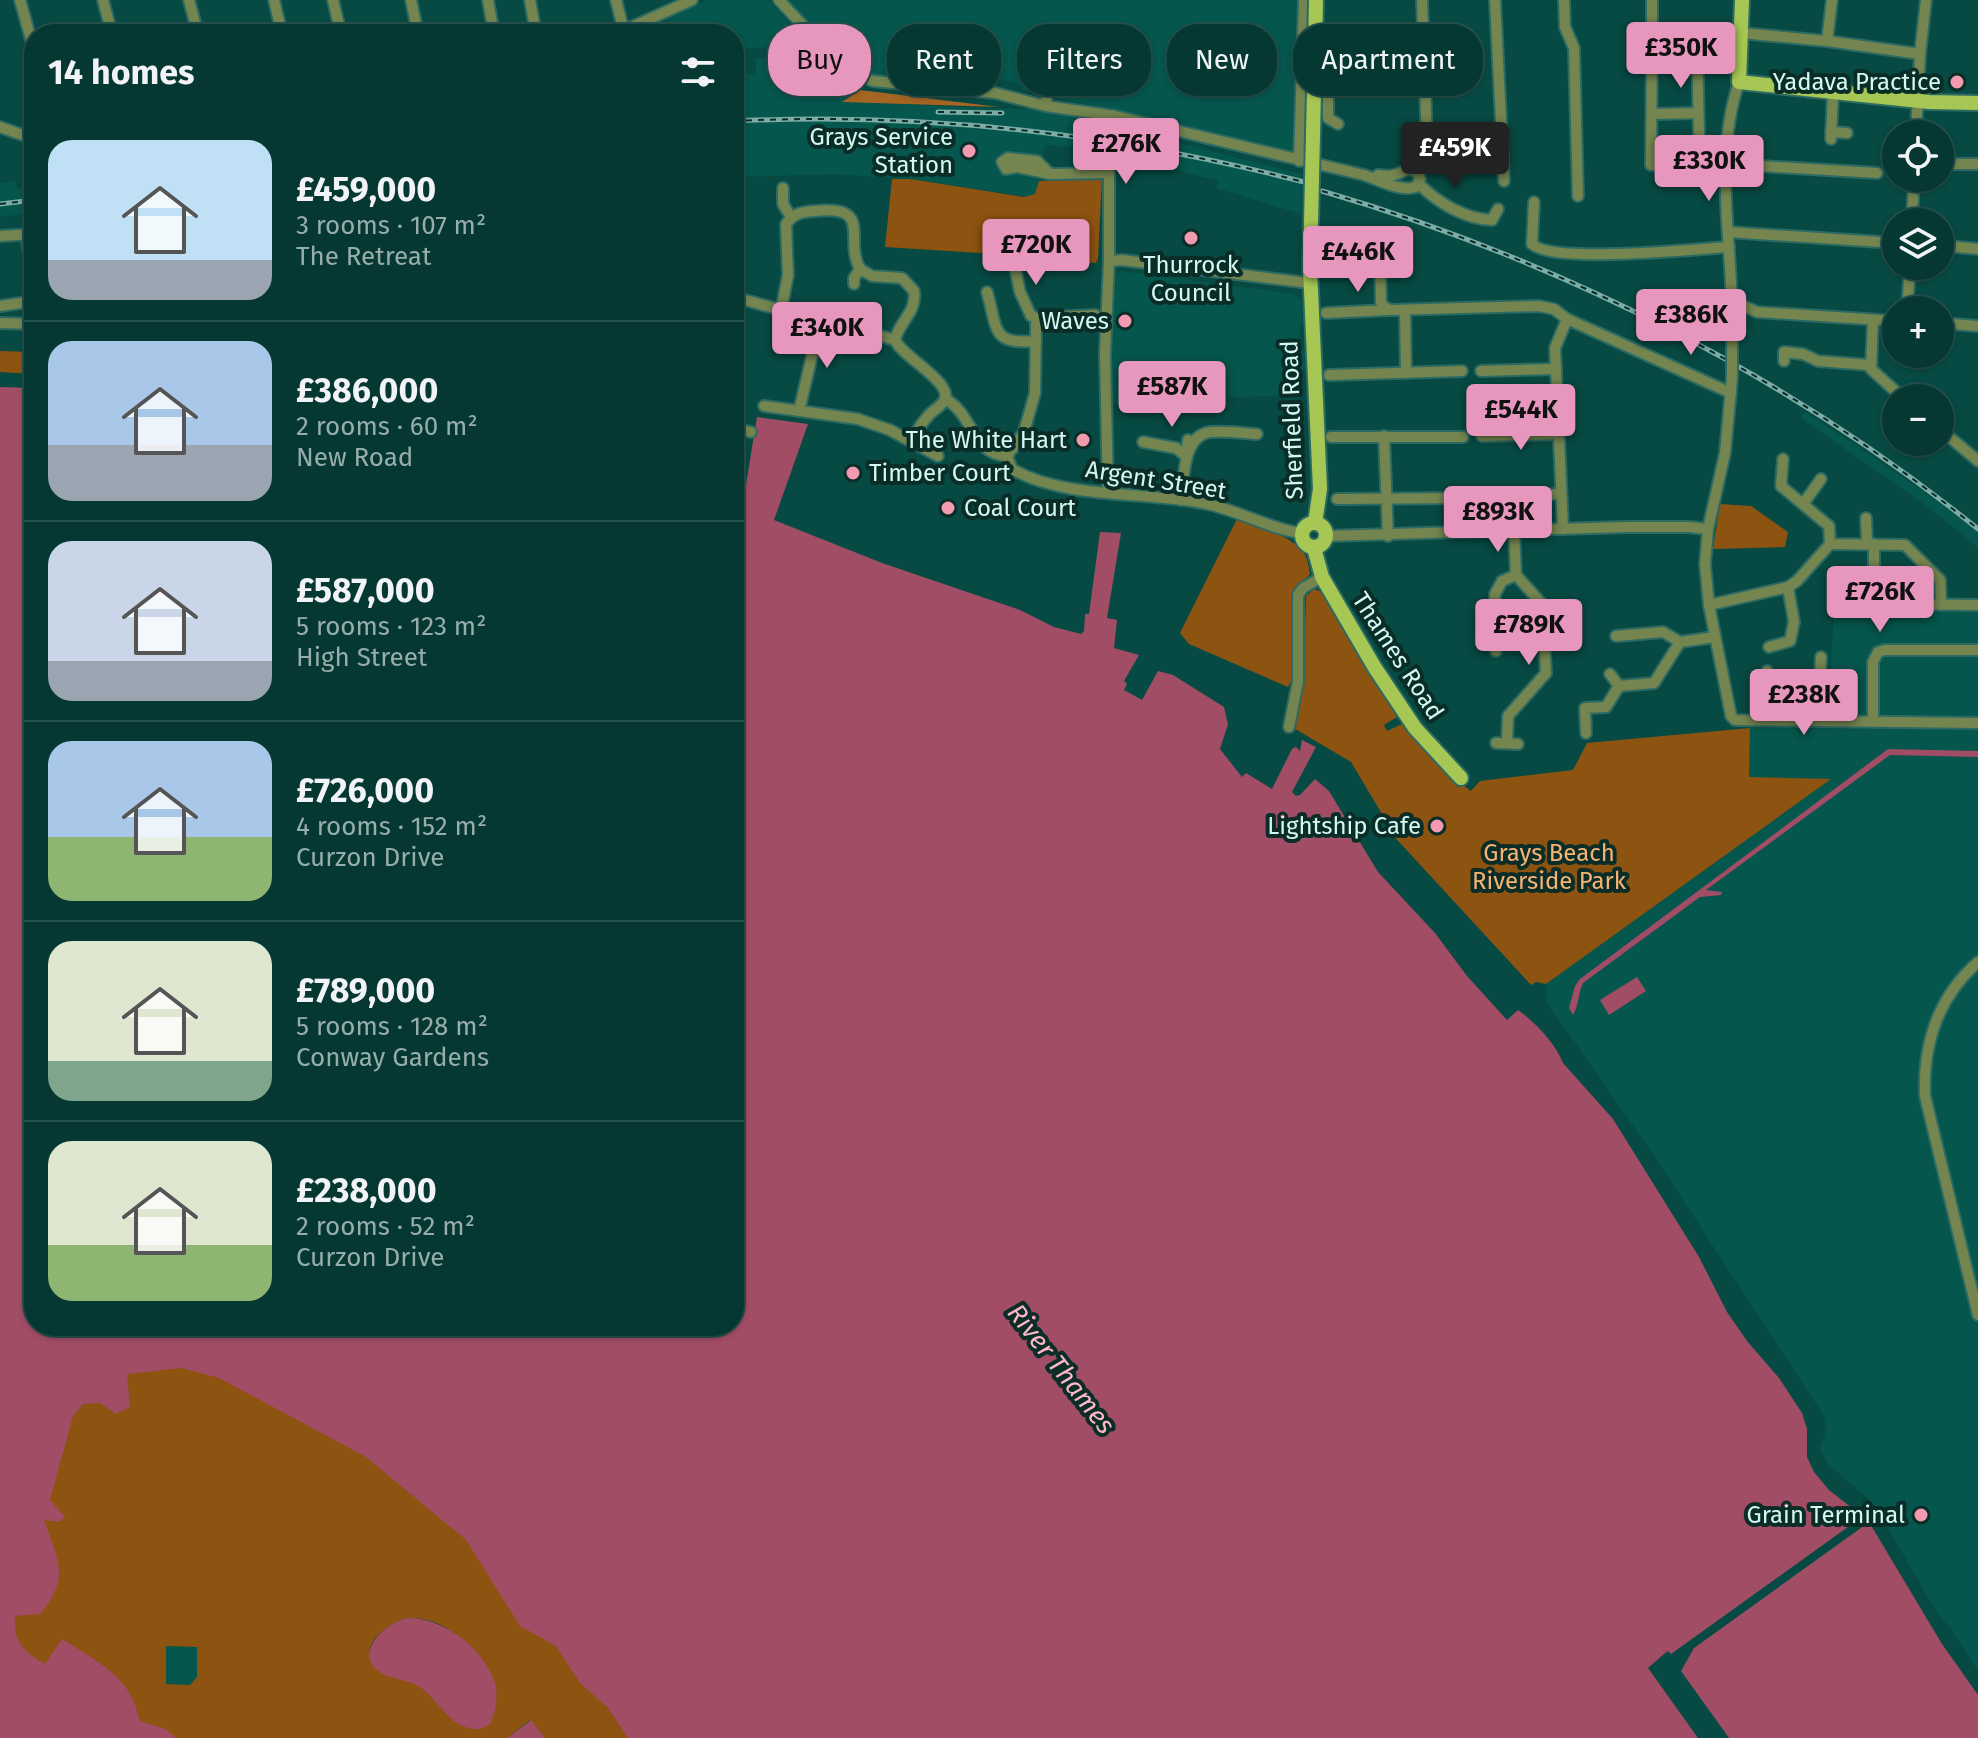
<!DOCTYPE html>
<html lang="en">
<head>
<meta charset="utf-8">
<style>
  :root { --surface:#053832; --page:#0e3f3a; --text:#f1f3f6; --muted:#97acac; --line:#26524d; --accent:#e797bd }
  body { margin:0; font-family:"Fira Sans",sans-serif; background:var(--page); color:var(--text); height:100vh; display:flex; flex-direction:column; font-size:30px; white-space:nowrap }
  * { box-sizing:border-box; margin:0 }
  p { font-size:26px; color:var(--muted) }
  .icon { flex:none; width:44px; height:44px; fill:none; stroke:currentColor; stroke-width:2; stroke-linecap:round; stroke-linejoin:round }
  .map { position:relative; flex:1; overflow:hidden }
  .drawer { position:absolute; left:24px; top:24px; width:720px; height:1312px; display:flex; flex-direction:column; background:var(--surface); border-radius:32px; box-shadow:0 2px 6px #0004,0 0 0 2px var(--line) }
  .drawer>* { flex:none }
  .banner { position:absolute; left:768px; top:24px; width:760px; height:72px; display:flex; gap:16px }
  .buttons { position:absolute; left:1882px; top:120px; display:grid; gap:16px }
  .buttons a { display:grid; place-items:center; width:72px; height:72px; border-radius:50%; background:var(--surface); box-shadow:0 2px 6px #0004,0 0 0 2px var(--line); font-size:40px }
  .price { position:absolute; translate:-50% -68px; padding:0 18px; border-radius:8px; background:var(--accent); color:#111; font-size:26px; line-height:52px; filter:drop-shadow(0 2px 4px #0008) }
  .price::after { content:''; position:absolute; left:50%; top:48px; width:24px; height:18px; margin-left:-12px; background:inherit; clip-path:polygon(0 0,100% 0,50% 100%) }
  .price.active { background:#222; color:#fff }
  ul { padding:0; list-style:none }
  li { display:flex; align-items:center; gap:24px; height:200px; padding:0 24px }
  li+li { border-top:2px solid var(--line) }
  li span { display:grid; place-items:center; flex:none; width:224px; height:160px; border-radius:24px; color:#555 }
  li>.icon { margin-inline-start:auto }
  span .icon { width:96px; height:96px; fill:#fffc; stroke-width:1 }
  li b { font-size:34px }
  h2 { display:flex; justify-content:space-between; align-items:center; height:96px; padding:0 24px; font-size:34px }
  .tag { padding:0 28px; border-radius:32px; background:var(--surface); box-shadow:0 2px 6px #0004,0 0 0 2px var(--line); font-size:28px; line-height:72px }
  .tag.active { background:var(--accent); color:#111 }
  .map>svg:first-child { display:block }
  .built { fill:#05564d }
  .green { fill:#8d5310; fill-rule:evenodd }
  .forest { fill:#a56624 }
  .water { fill:#a04d65 }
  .pier { fill:#074a43 }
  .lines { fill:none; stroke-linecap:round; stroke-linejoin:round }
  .minor-casing { stroke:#2c6a62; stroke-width:14 }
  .major-casing { stroke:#2c6a62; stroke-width:18 }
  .minor { stroke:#748550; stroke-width:10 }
  .major { stroke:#a7c754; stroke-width:14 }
  .rail-casing { stroke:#7bada6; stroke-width:5 }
  .rail { stroke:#0b2d28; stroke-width:2; stroke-dasharray:6; stroke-linecap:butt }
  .minor-bridge-casing { stroke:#2c6a62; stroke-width:14; stroke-linecap:butt }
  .major-bridge-casing { stroke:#2c6a62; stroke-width:18; stroke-linecap:butt }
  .minor-bridge { stroke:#748550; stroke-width:10 }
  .major-bridge { stroke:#a7c754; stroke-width:14 }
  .poi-dot { fill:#f19ab0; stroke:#0b2d28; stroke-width:3 }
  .labels { text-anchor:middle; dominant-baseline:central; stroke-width:8; stroke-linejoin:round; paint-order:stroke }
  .poi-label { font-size:24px; fill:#d4f9f2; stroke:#0b2d28; text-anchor:end }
  .street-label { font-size:24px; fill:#d4f9f2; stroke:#0b2d28 }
  .park-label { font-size:24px; fill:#f8b373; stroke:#0b2d28 }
  .water-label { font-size:26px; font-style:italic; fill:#ffb7c8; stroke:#0b2d28 }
</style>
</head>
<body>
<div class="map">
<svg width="1978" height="1738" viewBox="0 0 1978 1738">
  <rect width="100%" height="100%" fill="#074a43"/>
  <!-- built -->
  <g class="built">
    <path d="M706,0H768L797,31L779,47L743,48L741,34H641Z"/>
    <path d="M788,0H1302L1294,154L1116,110L1060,99L1058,95L1023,91L1016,83L1005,80L917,71L911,78L876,75L851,65Z"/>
    <path d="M808,42L853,93L844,102L1040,110L1106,119L1102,150L1045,145L1036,194L1030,197L910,179L833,174L734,177V77L756,73L755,59L777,57L786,48Z"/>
    <path d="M1132,131L1302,174L1301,214L1217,188L1218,181L1132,158L1133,154L1116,150L1117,135L1132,137Z"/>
    <path d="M16,181L17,189L34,187V213L0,217V183Z"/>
    <path d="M1121,271L1295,294L1301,300L1302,321L1299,325L1300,345L1305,353L1306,368L1302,371L1301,396L1227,397L1219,403L1107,404L1112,279Z"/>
    <path d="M1805,412L1856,445L1951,511L1978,533V548L1931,509L1801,418Z"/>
    <path d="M1978,608V1671L1952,1630L1938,1614L1873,1503L1828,1464L1820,1449L1826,1431L1824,1416L1655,1157L1546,1001V984L1829,780L1748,777L1750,728H1828L1834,609Z"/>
    <path d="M166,1646H197V1677L190,1685L166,1684Z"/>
  </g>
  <!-- green -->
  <g class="green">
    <path d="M892,179H910L1024,197L1035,194L1039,181L1102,179L1098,258L1096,263L1076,262L1074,257L1014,255L1013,241H996V254L885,247Z"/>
    <path d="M0,351L34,352V374L0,372Z"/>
    <path d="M1720,504L1751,506L1788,532L1785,547L1713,549Z"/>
    <path d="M1237,519C1256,524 1295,537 1305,555C1308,561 1309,568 1310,574L1294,592L1292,680L1288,687L1189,644L1180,633Z"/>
    <path d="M1314,589L1324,593L1397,717L1384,725L1387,731L1402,724L1458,779L1454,783L1458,787L1462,784L1471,791L1480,781L1573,770L1587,743L1750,728L1749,777L1831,779L1546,984L1536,982L1531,985L1389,831L1385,819L1351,762L1292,727L1303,682L1306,596Z"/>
    <path d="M241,1326L704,1738H545L530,1720L507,1738H0V1351ZM407,1618C444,1617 468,1641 488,1669L447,1714C438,1704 428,1691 416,1684C404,1678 385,1676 376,1666C355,1646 390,1622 407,1618ZM166,1646L197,1647V1677L190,1685L166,1684Z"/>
  </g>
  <!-- forest -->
  <path class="forest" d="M860,90L999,107L842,102Z"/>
  <!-- water -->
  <g class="water">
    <path d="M0,387L34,388V1326H734V507L742,509L757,417L808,424L774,520L882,563L1020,610L1054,627L1081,634L1084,631L1085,614H1089L1100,532L1121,533L1107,618L1117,620L1114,648L1139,655L1124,681L1127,684L1124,690L1142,700L1158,671L1173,675L1224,707L1228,724L1220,749L1242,777L1246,773L1272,789L1292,749L1296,747L1300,751L1302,740L1316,747L1292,792L1296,796L1300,795L1315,779L1329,791L1378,872L1435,933L1467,976L1507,1020L1518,1010C1535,1022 1556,1044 1563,1063L1613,1119L1699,1257L1727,1312L1747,1341L1779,1378L1802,1413L1807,1429V1457L1814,1472L1829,1490L1861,1515L1872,1527L1942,1644L1978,1695V1738H628L608,1708L580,1683L556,1646L520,1626L466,1540L366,1457L219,1378L181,1368L127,1374L130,1407L116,1414L100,1403L83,1404L73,1416L50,1500L65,1517L59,1522L44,1520C58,1561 71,1577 40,1614L15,1616C13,1642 24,1652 45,1664L62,1639C87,1655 122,1672 134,1702C137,1708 137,1715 140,1721L165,1729L176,1738H0Z"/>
    <path d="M1888,749L1978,751V757L1890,755L1706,890L1722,892L1721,895L1700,897L1583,983C1578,994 1579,1005 1573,1015L1569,1008L1575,986L1580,979Z"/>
    <path d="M1637,977L1646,991L1609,1015L1600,1000Z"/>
    <path d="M407,1618C442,1617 481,1646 494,1680C499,1694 496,1710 491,1723C484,1728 477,1731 468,1728C448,1723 437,1699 421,1688C410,1680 397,1680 385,1675C350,1658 381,1624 407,1618Z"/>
    <path d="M531,1720L545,1738H507Z"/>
  </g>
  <!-- pier -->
  <path class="pier" d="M1866,1514L1872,1520L1694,1648L1681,1671L1729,1738H1698L1648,1668L1664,1654L1668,1651L1671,1654Z"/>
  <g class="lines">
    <!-- minor casing -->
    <g class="minor-casing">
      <g id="minor">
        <path d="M20,0L34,50"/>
        <path d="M103,0L112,34"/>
        <path d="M189,0L198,34"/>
        <path d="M274,0L282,34"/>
        <path d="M333,0L341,34"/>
        <path d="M411,0L418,34"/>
        <path d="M488,0L494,34"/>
        <path d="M530,0L536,34"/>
        <path d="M616,0L624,32"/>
        <path d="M779,0L840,65L850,72L873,81L995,93L1046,106L1115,116L1364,175C1379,180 1400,192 1416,187L1420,179L1417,171"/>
        <path d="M1495,0L1504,181"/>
        <path d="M1564,0L1565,27L1574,48L1578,196"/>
        <path d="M1741,33L1827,41L1920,54"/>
        <path d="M616,34L692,0"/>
        <path d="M1652,38V0"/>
        <path d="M1827,41L1832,0"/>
        <path d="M1652,42L1651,165L1761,166L1877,173"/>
        <path d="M1697,46L1699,133"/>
        <path d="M1040,47L1060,49"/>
        <path d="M1046,106L1050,48"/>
        <path d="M1652,114L1698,113"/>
        <path d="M1338,124L1328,118V56L1424,51"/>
        <path d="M0,127L34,139"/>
        <path d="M1831,132L1847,133"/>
        <path d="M1916,134L1920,54L1926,0"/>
        <path d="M1831,139L1833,92"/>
        <path d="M1299,161L1304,0"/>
        <path d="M1940,164H1978"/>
        <path d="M1417,171L1424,163L1427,142L1422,0"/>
        <path d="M1050,174L1037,161L1008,158L1002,162L1006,169L1017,167L1050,174L1109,173"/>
        <path d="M1378,175C1394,177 1395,175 1408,169L1417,171"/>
        <path d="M1419,184C1438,203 1465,219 1492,220L1498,209"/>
        <path d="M783,188V204L791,217"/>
        <path d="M1534,202L1532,244C1553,264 1694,249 1729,247"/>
        <path d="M1912,222L1914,178"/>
        <path d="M1728,232L1896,243"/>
        <path d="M26,234L29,254L34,262"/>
        <path d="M0,236L34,234"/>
        <path d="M1948,246L1978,249"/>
        <path d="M1326,254L1380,253L1381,302L1384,307L1391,310L1539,306L1554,309L1567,319L1731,393"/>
        <path d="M1109,261L1122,260L1309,283"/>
        <path d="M1015,268L1020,292L1031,316L1044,320"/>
        <path d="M854,284V278L860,269"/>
        <path d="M987,292C998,330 991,345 1036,341"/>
        <path d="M734,297L810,318L819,326"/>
        <path d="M1733,301L1757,312L1896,321"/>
        <path d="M0,306L34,301"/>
        <path d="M1405,310L1406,373"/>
        <path d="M1907,310L1910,266"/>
        <path d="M781,311L788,275L786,224C794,213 802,212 814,211C875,205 843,238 860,269L872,276L902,278L914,291C917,313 899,321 895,340"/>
        <path d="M1326,313L1389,310"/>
        <path d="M1873,320L1871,369L1903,398"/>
        <path d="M0,323L34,324"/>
        <path d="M1940,323L1978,326"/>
        <path d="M819,326L833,322L895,340C902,357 955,383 944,401C941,406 934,410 930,414C922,422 917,431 911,440"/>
        <path d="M1732,331C1734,248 1712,162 1739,82"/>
        <path d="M1784,361V352L1803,354L1818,361L1870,365"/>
        <path d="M1481,371L1556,369"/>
        <path d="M1329,375L1462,371"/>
        <path d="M1732,378L1725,453L1708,529L1705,564L1709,605L1731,716L1735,720L1978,723"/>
        <path d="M945,399C974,414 971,454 1007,456"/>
        <path d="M764,406L858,419L890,430L938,456"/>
        <path d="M799,411L819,326"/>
        <path d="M734,428L751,432"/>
        <path d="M1940,429L1978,461"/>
        <path d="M1384,436L1388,536"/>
        <path d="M1482,436L1559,434"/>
        <path d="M1331,437H1463"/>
        <path d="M1143,442L1176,448L1186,456L1188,440"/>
        <path d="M1007,456L1012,469C1065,500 1148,491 1207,504C1237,510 1273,530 1301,533"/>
        <path d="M1007,456L1024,432L1035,393L1036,324L1053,317L1095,315"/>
        <path d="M1108,493L1105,353L1109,261V163"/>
        <path d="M1484,496L1561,494"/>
        <path d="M1337,499L1465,498"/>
        <path d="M1181,500C1184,480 1182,436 1210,432C1225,431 1242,433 1257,434"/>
        <path d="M1803,504L1821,479"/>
        <path d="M1866,518L1867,543"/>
        <path d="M1563,529L1555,348L1567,319"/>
        <path d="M1326,536L1625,527H1689L1708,529"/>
        <path d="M1830,544L1905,545L1940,580L1941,605"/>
        <path d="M1874,544V584"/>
        <path d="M1895,604L1978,605"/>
        <path d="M1709,605L1788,587L1797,581L1830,544L1829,526L1781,486L1783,459"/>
        <path d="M1616,636L1663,632L1680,642L1715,637"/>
        <path d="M1769,647L1790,641L1794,622L1788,587"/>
        <path d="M1496,651L1495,594L1502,581L1516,575"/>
        <path d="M1610,674L1619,686"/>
        <path d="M1818,719L1821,657"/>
        <path d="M1765,720V700L1771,690L1767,671"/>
        <path d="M1873,721V662L1878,652L1885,650H1978"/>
        <path d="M1289,727L1298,681V595L1303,588L1322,577"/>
        <path d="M1586,733L1585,708L1606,707L1619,686L1654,683L1680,642"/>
        <path d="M1496,743L1518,744"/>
        <path d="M1507,743L1508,716L1546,673L1542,604L1516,575L1514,531"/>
        <path d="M1978,962C1938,997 1923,1044 1925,1096L1978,1315"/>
      </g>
    </g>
    <!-- major casing -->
    <g class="major-casing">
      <g id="major">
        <path d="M1742,0L1739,82L1929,102L1978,103"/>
        <path d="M1310,269L1320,489L1315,523"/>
        <circle cx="1314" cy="535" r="12"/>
        <path d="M1314,548L1322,577L1375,668L1415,728L1461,778"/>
      </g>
    </g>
    <!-- minor -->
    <use href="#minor" class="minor"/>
    <!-- major -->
    <use href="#major" class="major"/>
    <!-- rail casing -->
    <g class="rail-casing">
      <g id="rail">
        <path d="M938,112L1002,113"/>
        <path d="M734,121C926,112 1117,134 1304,182"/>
        <path d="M1322,191C1558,260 1786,374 1978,529"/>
        <path d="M0,204L34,200"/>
      </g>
    </g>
    <!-- rail -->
    <use href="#rail" class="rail"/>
    <!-- minor-bridge casing -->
    <g class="minor-bridge-casing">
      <path id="minor-bridge" d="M1732,378V331"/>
    </g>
    <!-- major-bridge casing -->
    <g class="major-bridge-casing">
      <path id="major-bridge" d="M1310,269L1316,0"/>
    </g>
    <!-- minor-bridge -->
    <use href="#minor-bridge" class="minor-bridge"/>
    <!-- major-bridge -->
    <use href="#major-bridge" class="major-bridge"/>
  </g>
  <!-- markers -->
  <g class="poi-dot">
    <circle cx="1957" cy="82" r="8"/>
    <circle cx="969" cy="151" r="8"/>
    <circle cx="1191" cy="238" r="8"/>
    <circle cx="1125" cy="321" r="8"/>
    <circle cx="1083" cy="440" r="8"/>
    <circle cx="853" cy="473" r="8"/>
    <circle cx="948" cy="508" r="8"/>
    <circle cx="1437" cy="826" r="8"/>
    <circle cx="1921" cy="1515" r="8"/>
  </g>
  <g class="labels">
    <!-- poi labels -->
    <g class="poi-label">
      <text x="1941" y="82">Yadava Practice</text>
      <text x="953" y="137">Grays Service<tspan x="953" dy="28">Station</tspan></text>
      <text x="1191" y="265" text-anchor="middle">Thurrock<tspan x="1191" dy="28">Council</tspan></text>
      <text x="1109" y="321">Waves</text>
      <text x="1067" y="440">The White Hart</text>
      <text x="869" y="473" text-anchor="start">Timber Court</text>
      <text x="964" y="508" text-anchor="start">Coal Court</text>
      <text x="1421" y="826">Lightship Cafe</text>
      <text x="1905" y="1515">Grain Terminal</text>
    </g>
    <!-- street labels -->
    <g class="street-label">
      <text transform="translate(1292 420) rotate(-92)">Sherfield Road</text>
      <text transform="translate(1156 480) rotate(9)">Argent Street</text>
      <text transform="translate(1398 656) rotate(57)">Thames Road</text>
    </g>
    <!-- park labels -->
    <g class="park-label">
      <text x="1549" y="853">Grays Beach<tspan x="1549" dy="28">Riverside Park</tspan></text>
    </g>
    <!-- water labels -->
    <g class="water-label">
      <text transform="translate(1061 1369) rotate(52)">River Thames</text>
    </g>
  </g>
</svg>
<div class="buttons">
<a><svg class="icon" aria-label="locate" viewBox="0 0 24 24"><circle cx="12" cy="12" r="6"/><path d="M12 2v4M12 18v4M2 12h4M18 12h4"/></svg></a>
<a><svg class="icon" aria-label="layers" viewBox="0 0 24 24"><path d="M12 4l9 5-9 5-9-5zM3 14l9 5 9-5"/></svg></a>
<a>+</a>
<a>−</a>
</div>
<b class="price" style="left:1681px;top:90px">£350K</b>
<b class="price" style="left:1126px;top:186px">£276K</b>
<b class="price active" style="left:1455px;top:190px">£459K</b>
<b class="price" style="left:1709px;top:203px">£330K</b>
<b class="price" style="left:1036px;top:287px">£720K</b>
<b class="price" style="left:1358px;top:294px">£446K</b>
<b class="price" style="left:1691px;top:357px">£386K</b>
<b class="price" style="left:827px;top:370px">£340K</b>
<b class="price" style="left:1172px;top:429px">£587K</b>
<b class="price" style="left:1521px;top:452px">£544K</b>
<b class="price" style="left:1498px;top:554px">£893K</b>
<b class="price" style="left:1880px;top:634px">£726K</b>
<b class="price" style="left:1529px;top:667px">£789K</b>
<b class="price" style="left:1804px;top:737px">£238K</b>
<div class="banner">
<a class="tag active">Buy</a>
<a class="tag">Rent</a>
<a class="tag">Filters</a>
<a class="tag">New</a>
<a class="tag">Apartment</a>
</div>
<section class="drawer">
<h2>14 homes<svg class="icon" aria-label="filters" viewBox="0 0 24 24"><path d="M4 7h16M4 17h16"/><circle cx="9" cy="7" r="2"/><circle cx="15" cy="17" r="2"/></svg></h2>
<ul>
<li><span style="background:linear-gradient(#bfe0f5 75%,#9aa5b1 0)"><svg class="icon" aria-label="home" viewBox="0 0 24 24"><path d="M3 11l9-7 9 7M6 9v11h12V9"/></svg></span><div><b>£459,000</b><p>3 rooms · 107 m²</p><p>The Retreat</p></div></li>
<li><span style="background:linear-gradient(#a9c7e8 65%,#9aa5b1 0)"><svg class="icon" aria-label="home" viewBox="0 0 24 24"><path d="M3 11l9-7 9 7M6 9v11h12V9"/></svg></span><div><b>£386,000</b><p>2 rooms · 60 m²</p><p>New Road</p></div></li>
<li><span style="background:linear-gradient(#c9d6e8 75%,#9aa5b1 0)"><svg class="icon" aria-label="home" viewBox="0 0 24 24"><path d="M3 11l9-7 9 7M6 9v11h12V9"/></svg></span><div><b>£587,000</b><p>5 rooms · 123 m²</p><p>High Street</p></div></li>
<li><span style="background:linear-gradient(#a9c7e8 60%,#8fb573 0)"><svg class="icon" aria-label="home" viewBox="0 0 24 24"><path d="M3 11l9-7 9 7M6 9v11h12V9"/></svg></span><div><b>£726,000</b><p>4 rooms · 152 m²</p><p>Curzon Drive</p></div></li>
<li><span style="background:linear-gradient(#dfe7d0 75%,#7fa58c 0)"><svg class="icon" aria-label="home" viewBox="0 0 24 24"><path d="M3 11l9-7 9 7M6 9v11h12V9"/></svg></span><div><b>£789,000</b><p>5 rooms · 128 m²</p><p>Conway Gardens</p></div></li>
<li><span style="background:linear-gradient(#dfe7d0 65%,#8fb573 0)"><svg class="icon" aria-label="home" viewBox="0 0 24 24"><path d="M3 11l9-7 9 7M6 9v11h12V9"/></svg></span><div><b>£238,000</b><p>2 rooms · 52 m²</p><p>Curzon Drive</p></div></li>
</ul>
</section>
</div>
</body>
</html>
